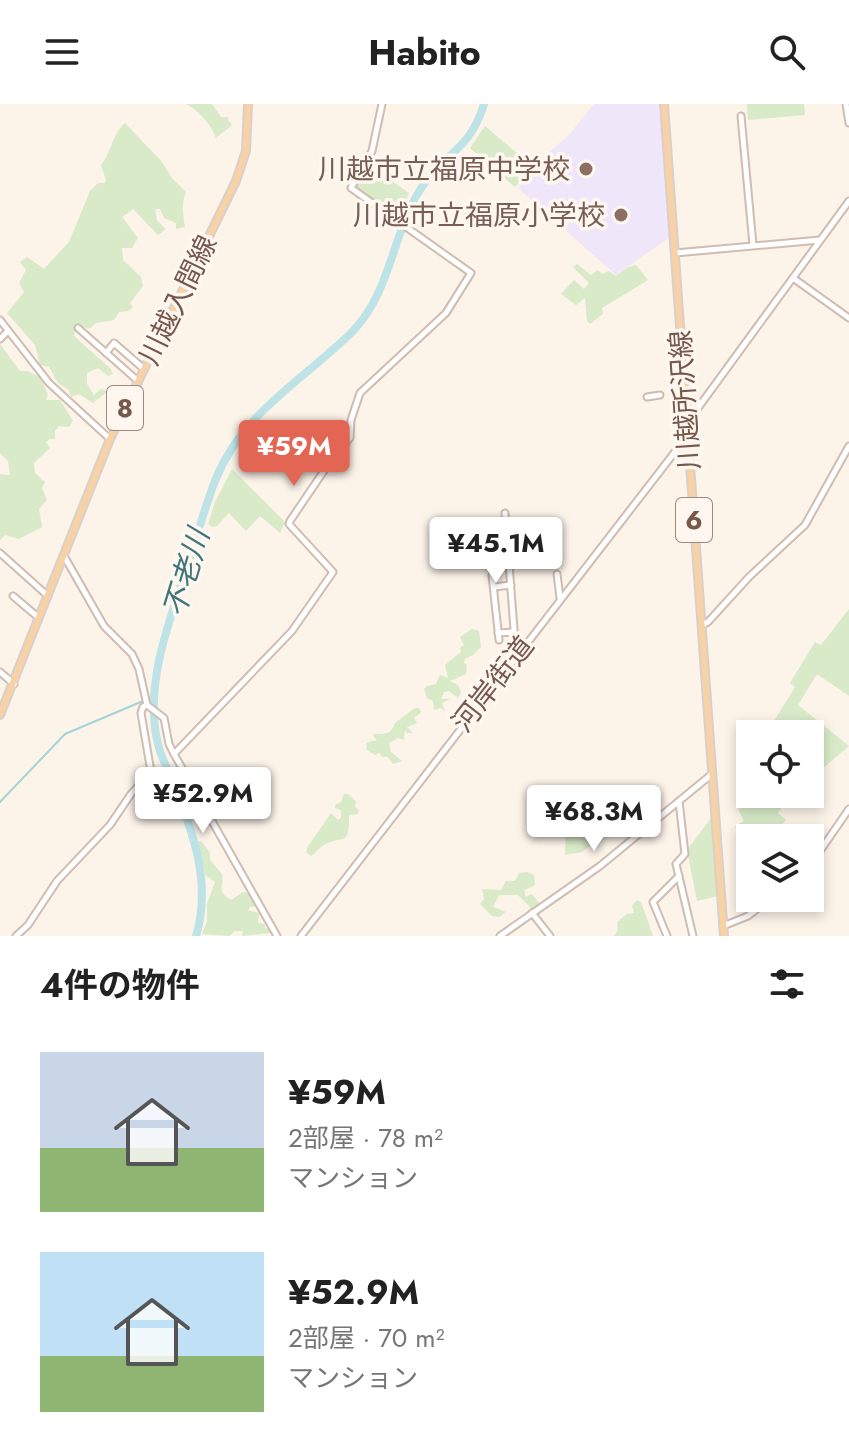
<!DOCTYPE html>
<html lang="ja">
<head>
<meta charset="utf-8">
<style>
  :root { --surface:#fff; --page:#f2f2f2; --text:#222; --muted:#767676; --accent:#e26653 }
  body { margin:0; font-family:Jost,"Noto Sans JP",sans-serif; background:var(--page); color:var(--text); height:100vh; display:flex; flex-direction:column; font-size:30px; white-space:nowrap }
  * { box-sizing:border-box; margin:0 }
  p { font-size:26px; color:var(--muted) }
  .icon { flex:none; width:44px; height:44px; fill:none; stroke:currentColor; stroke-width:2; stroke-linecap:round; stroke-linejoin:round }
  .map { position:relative; height:832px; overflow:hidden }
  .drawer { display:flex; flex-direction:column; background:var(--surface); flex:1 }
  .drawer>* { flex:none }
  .controls { position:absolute; left:736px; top:616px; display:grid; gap:16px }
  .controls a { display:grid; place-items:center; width:88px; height:88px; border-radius:0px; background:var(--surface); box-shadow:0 4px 12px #0003; font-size:40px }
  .price { position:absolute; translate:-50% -68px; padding:0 18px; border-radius:8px; background:#fff; color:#222; font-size:26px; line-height:52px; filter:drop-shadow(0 2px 4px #0008) }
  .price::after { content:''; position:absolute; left:50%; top:48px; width:24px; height:18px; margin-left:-12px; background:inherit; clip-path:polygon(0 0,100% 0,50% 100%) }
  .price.active { background:var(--accent); color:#fff }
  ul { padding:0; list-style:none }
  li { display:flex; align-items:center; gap:24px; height:200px; padding:0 40px }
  li span { display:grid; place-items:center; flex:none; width:224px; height:160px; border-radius:0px; color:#555 }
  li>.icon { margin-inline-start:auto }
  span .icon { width:96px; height:96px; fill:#fffc; stroke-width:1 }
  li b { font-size:34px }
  h2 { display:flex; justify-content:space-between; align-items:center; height:96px; padding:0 40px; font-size:34px }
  header { display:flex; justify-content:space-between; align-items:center; height:104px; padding:0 40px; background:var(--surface); font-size:36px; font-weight:700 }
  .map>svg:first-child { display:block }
  .education { fill:#f0e6f9 }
  .green { fill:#d8eac8 }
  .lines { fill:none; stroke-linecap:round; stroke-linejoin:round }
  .stream { stroke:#a4d4d7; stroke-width:2 }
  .river { stroke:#bee3e6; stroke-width:8 }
  .minor-casing { stroke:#d0bcb1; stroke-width:9 }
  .major-casing { stroke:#d9d0cd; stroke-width:10 }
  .minor { stroke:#fff; stroke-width:5 }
  .major { stroke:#f8d2a4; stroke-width:6 }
  .education-dot { fill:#8d6e63; stroke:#fef7f0; stroke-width:3 }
  .labels { text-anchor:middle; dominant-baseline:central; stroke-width:7; stroke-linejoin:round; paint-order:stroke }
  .shield { fill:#fef7f0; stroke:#9f887e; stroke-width:2 }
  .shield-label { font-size:26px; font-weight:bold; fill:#76584d }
  .education-label { font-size:28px; fill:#785e54; stroke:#fef7f0; text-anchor:end }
  .street-label { font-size:28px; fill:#76584d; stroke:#fef7f0 }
  .water-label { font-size:30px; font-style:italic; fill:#40767b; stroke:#fef7f0 }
</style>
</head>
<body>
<header><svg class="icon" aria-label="menu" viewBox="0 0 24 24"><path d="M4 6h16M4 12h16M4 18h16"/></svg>Habito<svg class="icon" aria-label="search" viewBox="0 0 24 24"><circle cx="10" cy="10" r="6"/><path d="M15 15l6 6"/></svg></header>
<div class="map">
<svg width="849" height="832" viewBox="0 0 849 832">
  <rect width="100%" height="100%" fill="#fcf3e9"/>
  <!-- education -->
  <path class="education" d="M594,0H659L670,133L616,171L518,84L548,49L569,31Z"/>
  <!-- green -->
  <g class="green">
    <path d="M186,0H212L221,13H229L228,16L232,21L216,34C212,21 198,6 186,0Z"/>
    <path d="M747,0H804L805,11L748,16Z"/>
    <path d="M125,19L162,58L172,74L186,88C181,100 183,111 185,123L176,125V119L164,114L160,105H155L157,117L166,125L158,131L133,105L122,113L138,134L132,144H122L123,156L141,173L143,182L130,199L133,203L128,207L119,208L114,216L96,219L89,225L76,220L74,232L110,264L113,270L108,272L98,264L87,269V280L94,291L101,285L108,287L93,299L79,290L71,293L69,286L58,279L49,263L40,261L35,241L7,209L24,188L19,179L26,166L20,158L27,153L44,165L69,138L90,87L98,79H105L106,76L101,61C111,50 112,30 125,19Z"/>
    <path d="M485,22L532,62L515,83L470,44Z"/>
    <path d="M367,60L409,89L399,114L354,84Z"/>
    <path d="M577,160L591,171L598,166L602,170L609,167L616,172L628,163L636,161L648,176L602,204L603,210L590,220L587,217L585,194L576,201L561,190L574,176L584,185L589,179L573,163Z"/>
    <path d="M0,240L20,267H28L41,274L48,291L46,296H60L73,317L69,323L59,322L55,327V335H49L46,338L50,344L34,359L35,369L45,378L42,384L47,396L39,405L42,423L19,435L5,431L0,436V370L10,371L8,357L0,349Z"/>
    <path d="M232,365L285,418L280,429L260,412L246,427L229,409L217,422L212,423L208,420L215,398Z"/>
    <path d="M849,505V592L817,570L798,601L849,642L822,665L810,683V630H766L795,583L790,579L815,538L821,541Z"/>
    <path d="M472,525L479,527L481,543L473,551L465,555L464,559L467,561L466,570L450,577L458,581L461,588L458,594L449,587L444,588L441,595H450L442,599L445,607L440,604L434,606L433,597L427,594L424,585L427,582L436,580L440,571L448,574L445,561L461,548L460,544L464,541L460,533Z"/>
    <path d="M415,604H419L421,608L414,614L417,619L407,623L413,629H407L405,626L404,636L398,634L389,639L391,648L402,657L393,660L388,653H383L379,649L375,651L367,646L366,639L377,636L373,632L374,630C386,630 391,631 395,619Z"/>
    <path d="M750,676V690H805L801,696L790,690L778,709L786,716L780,723L784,727L778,734H750V744L743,748L735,722L744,717L737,703L742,697Z"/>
    <path d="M348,690L356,697L355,703L359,706L358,710L349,711C350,747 340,728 320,744C317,746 315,750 311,752L306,748L308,742L331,709L338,716L341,714V706L335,704V701L341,698L344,690Z"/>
    <path d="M600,704L617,709L620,715L606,720L603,727L591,733V741L582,748L565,751L566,719L584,708L595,712Z"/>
    <path d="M712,713L718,792L697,797L687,746Z"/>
    <path d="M199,737L202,738L210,749V756L222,770C225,782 215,786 231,796L243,788L250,789L258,802L250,803L248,806L259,809L258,819L265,820V824L272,826L270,829L242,832L243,827H235L229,832L202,830L207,817V800L215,778L205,771L204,763L197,759L199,752L195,743Z"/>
    <path d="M527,768L534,771L535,781L525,786V791L526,793L532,790L540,800L532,805L518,791H499L493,803L506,808L499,813L492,812L480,800L484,795L482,785L501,786L506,777H515L519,769Z"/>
    <path d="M637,796L641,798L653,832H614L618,826L617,818L627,810L634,809L632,802Z"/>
  </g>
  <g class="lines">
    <!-- stream -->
    <path class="stream" d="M0,698L65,630L143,597"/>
    <!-- river -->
    <path class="river" d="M196,832C212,779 193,729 174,680C169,667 161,654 158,640C143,580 171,513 189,457C197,431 205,403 215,377C242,308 304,276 353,227C391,187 392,131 420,86C441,50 470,48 484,0"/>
    <!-- minor casing -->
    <g class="minor-casing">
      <g id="minor">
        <path d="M846,0L849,19"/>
        <path d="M741,12L753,141"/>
        <path d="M675,149L820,136"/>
        <path d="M793,174L849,214"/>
        <path d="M0,216L49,279L110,335"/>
        <path d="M78,224L138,277"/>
        <path d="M0,235L7,228"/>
        <path d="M106,249L114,239L144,265"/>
        <path d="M647,293L660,291"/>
        <path d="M687,319L849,97"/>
        <path d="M505,409L516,551"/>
        <path d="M0,449L48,492"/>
        <path d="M64,452L104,522L132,550L139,565L147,601L164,614L169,640L174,650L277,832"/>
        <path d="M557,470L560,494"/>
        <path d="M492,471L499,536"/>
        <path d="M494,483L511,481"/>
        <path d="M13,492L39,514"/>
        <path d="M702,521L708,518L749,473L805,421L849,342"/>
        <path d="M498,529L514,528"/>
        <path d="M0,568L14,580"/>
        <path d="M174,650L292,527L333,468L289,420L290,417L334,352L350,334L351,316L360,289L446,209L471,169L351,84L372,47L382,0"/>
        <path d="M679,697L685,750L676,760L693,832"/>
        <path d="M810,757L820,747L849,705"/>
        <path d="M532,809L550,832"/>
        <path d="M723,822L748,812L771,794"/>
        <path d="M16,832L28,821L57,777L110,721L131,690L151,668L141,609L143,603L147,601"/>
        <path d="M301,832L688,331"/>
        <path d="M500,832L600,762L712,670"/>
        <path d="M667,832L653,798L679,772"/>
      </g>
    </g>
    <!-- major casing -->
    <g class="major-casing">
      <g id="major">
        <path d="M664,0L724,832"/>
        <path d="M0,611L110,335L236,77L246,47L248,0"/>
      </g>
    </g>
    <!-- minor -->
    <use href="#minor" class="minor"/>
    <!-- major -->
    <use href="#major" class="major"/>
  </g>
  <!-- markers -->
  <g class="education-dot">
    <circle cx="586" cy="65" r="8"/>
    <circle cx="621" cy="111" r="8"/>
  </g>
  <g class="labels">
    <!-- shield labels -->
    <g class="shield">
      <rect x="107" y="282" width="36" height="44" rx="6"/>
      <rect x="676" y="394" width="36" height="44" rx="6"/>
    </g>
    <g class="shield-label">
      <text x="125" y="304">8</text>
      <text x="694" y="416">6</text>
    </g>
    <!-- education labels -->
    <g class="education-label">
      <text x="570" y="65">川越市立福原中学校</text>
      <text x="605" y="111">川越市立福原小学校</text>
    </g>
    <!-- street labels -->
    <g class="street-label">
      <text transform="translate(178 196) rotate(-64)">川越入間線</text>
      <text transform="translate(685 296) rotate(-94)">川越所沢線</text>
      <text transform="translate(493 580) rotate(-52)">河岸街道</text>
    </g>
    <!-- water labels -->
    <g class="water-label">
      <text transform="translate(186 469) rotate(-73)">不老川</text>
    </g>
  </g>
</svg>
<div class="controls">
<a><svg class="icon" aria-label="locate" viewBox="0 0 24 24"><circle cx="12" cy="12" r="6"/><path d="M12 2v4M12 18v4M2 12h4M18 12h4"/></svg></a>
<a><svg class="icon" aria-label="layers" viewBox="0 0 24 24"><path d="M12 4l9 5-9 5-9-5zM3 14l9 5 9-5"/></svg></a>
</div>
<b class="price active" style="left:294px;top:384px">¥59M</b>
<b class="price" style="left:496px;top:481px">¥45.1M</b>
<b class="price" style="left:203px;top:731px">¥52.9M</b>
<b class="price" style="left:594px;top:749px">¥68.3M</b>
</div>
<section class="drawer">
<h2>4件の物件<svg class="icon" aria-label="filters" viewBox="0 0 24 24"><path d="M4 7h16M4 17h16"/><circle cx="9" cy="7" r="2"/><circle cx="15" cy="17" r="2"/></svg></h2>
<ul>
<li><span style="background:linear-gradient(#c9d6e8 60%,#8fb573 0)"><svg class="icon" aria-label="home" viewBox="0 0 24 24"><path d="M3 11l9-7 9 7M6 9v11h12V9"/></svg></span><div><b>¥59M</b><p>2部屋 · 78 m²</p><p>マンション</p></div></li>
<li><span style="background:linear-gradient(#bfe0f5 65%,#8fb573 0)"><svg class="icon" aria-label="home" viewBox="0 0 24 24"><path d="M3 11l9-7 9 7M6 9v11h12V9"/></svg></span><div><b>¥52.9M</b><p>2部屋 · 70 m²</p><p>マンション</p></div></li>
</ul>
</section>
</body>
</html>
